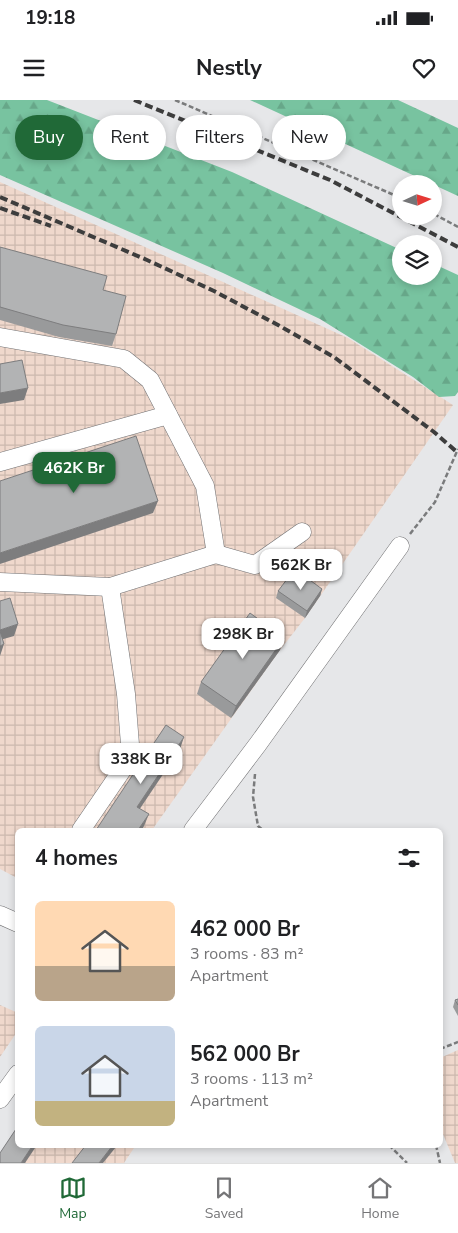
<!DOCTYPE html>
<html lang="en">
<head>
<meta charset="utf-8">
<style>
  :root { --surface:#fff; --page:#f6f6f6; --text:#202124; --muted:#757577; --line:#e0e0e0; --accent:#206937 }
  body { margin:0; font-family:"Nunito Sans",sans-serif; background:var(--page); color:var(--text); height:100vh; display:flex; flex-direction:column; font-size:19px; white-space:nowrap }
  * { box-sizing:border-box; margin:0 }
  p { font-size:16px; color:var(--muted) }
  .icon { flex:none; width:28px; height:28px; fill:none; stroke:currentColor; stroke-width:2; stroke-linecap:round; stroke-linejoin:round }
  .map { position:relative; flex:1; overflow:hidden }
  .panel { position:absolute; left:15px; top:728px; width:428px; height:320px; display:flex; flex-direction:column; background:var(--surface); border-radius:8px; box-shadow:0 2px 8px #0003 }
  .panel>* { flex:none }
  .top-card { position:absolute; left:15px; top:15px; width:429px; height:45px; display:flex; gap:10px }
  .needle { width:32px; rotate:86deg }
  .fabs { position:absolute; left:392px; top:75px; display:grid; gap:10px }
  .fabs a { display:grid; place-items:center; width:50px; height:50px; border-radius:50%; background:var(--surface); box-shadow:0 2px 8px #0003; font-size:25px }
  .price { position:absolute; translate:-50% -42px; padding:0 11px; border-radius:10px; background:#fff; color:#222; font-size:16px; line-height:32px; filter:drop-shadow(0 1px 2px #0008) }
  .price::after { content:''; position:absolute; left:50%; top:30px; width:15px; height:11px; margin-left:-8px; background:inherit; clip-path:polygon(0 0,100% 0,50% 100%) }
  .price.selected { background:var(--accent); color:#fff }
  ul { padding:0; list-style:none }
  li { display:flex; align-items:center; gap:15px; height:125px; padding:0 20px }
  li span { display:grid; place-items:center; flex:none; width:140px; height:100px; border-radius:8px; color:#555 }
  li>.icon { margin-inline-start:auto }
  span .icon { width:60px; height:60px; fill:#fffc; stroke-width:1 }
  li b { font-size:21px }
  h2 { display:flex; justify-content:space-between; align-items:center; height:60px; padding:0 20px; font-size:21px }
  .chip { padding:0 18px; border-radius:22px; background:var(--surface); box-shadow:0 2px 8px #0003; font-size:18px; line-height:45px }
  .chip.selected { background:var(--accent); color:#fff }
  .status { display:flex; justify-content:space-between; align-items:center; height:35px; padding:0 25px; background:var(--surface); direction:ltr }
  .status svg { height:14px; fill:currentColor }
  header { display:flex; justify-content:space-between; align-items:center; height:65px; padding:0 20px; background:var(--surface); font-size:22px; font-weight:700 }
  .dock { display:flex; justify-content:space-around; align-items:center; height:70px; border-top:1px solid var(--line); background:var(--surface); font-size:14px; color:var(--muted) }
  .dock a { display:grid; justify-items:center; gap:2px }
  .dock .selected { color:var(--accent) }
  .map>svg:first-child { display:block }
  .industrial { fill:url(#industrial-grid) }
  .forest { fill:url(#forest-firs) }
  .lines { fill:none; stroke-linecap:round; stroke-linejoin:round }
  .minor-casing { stroke:#727274; stroke-width:19 }
  .path { stroke:#7a7b7c; stroke-width:2.5; stroke-dasharray:5 2.5; stroke-linecap:butt }
  .minor { stroke:#fff; stroke-width:18 }
  .rail { stroke:#3d3d3d; stroke-width:4; stroke-dasharray:8 4; stroke-linecap:butt }
  .wall { fill:#999a9b }
  .shaded-wall { fill:#7d7d7e }
  .building { fill:#b2b3b4; stroke:#7d7d7e }
</style>
</head>
<body>
<div class="status"><b>19:18</b><svg viewBox="0 0 49 12"><path d="M0 12V9h3v3zM5 12V6h3v6zM10 12V3h3v9zM15 12V0h3v12zM26 1h20v11H26zM47 4h2v5h-2z"/></svg></div>
<header><svg class="icon" aria-label="menu" viewBox="0 0 24 24"><path d="M4 6h16M4 12h16M4 18h16"/></svg>Nestly<svg class="icon" aria-label="heart" viewBox="0 0 24 24"><path d="M12 20l-8-8c-3-5 5-10 8-4 3-6 11-1 8 4z"/></svg></header>
<div class="map">
<svg width="458" height="1063" viewBox="0 0 458 1063">
  <defs>
    <pattern id="industrial-grid" width="8" height="8" patternUnits="userSpaceOnUse" patternTransform="scale(1.25)"><rect width="8" height="8" fill="#efd8cc"/><path d="M0 4h8M4 0v8" fill="none" stroke="#ccb9ae"/></pattern>
    <pattern id="forest-firs" width="22" height="20" patternUnits="userSpaceOnUse" patternTransform="scale(1.25)"><rect width="22" height="20" fill="#78c3a0"/><path d="M5 1l3.5 6h-7zM16 11l3.5 6h-7z" fill="#67a789"/></pattern>
  </defs>
  <rect width="100%" height="100%" fill="#e6e7e9"/>
  <!-- industrial -->
  <g class="industrial">
    <path d="M0,82L348,238L453,305L305,518L280,550L152,730H18L17,778L0,769Z"/>
    <path d="M0,905L18,913L17,932L0,957Z"/>
    <path d="M458,950V1063H455L440,1027V958Z"/>
    <path d="M18,1045H136L124,1063H0Z"/>
  </g>
  <!-- forest -->
  <g class="forest">
    <path d="M0,0H47L232,72L401,150V176H434V164L458,175V292L455,296L439,297L413,277L320,219L223,173L0,75Z"/>
    <path d="M250,0H398L458,28V96Z"/>
  </g>
  <g class="lines">
    <!-- minor casing -->
    <g class="minor-casing">
      <g id="minor">
        <path d="M0,237L124,259L150,280L205,386L216,454L255,465L302,432"/>
        <path d="M0,362L168,315"/>
        <path d="M0,482L110,487"/>
        <path d="M81,730L131,657L126,594L110,487L216,454"/>
        <path d="M193,730L258,644L400,446"/>
        <path d="M0,815L18,823"/>
        <path d="M0,999L18,974"/>
      </g>
    </g>
    <!-- path -->
    <g class="path">
      <path d="M175,0L401,98"/>
      <path d="M434,114L458,127"/>
      <path d="M410,434L435,402L458,349"/>
      <path d="M255,674L253,697L258,726L263,730"/>
      <path d="M440,949L458,942"/>
      <path d="M389,1045L407,1063"/>
      <path d="M436,1045L440,1063"/>
    </g>
    <!-- minor -->
    <use href="#minor" class="minor"/>
    <!-- rail -->
    <g class="rail">
      <path d="M134,0L330,80L458,147"/>
      <path d="M0,97L147,160L214,191L278,225L334,257L434,332L458,353"/>
      <path d="M0,108L51,126"/>
    </g>
  </g>
  <!-- wall -->
  <g class="wall">
    <path d="M0,147L103,190L116,234L112,246L59,237L0,220Z"/>
    <path d="M293,481L322,489L320,496L305,518L276,498L278,491Z"/>
    <path d="M280,550L231,618L197,594L201,582Z"/>
    <path d="M458,899V916L453,907L455,900Z"/>
  </g>
  <!-- shaded-wall -->
  <g class="shaded-wall">
    <path d="M28,288L24,300L0,304V293Z"/>
    <path d="M158,401L153,413L0,464V453Z"/>
    <path d="M322,489L320,496L305,518L307,511Z"/>
    <path d="M18,524L14,536L0,540V530Z"/>
    <path d="M284,538L280,550L231,618L236,606Z"/>
    <path d="M4,544L0,556V546Z"/>
    <path d="M184,637L180,649L133,719L137,707Z"/>
    <path d="M149,714L144,726L142,730H138Z"/>
    <path d="M33,1045H37L25,1063H21Z"/>
    <path d="M113,1045H116V1047L103,1063H99Z"/>
  </g>
  <!-- building -->
  <g class="building">
    <path d="M0,147L107,176L103,190L126,196L116,234L63,225L0,207Z"/>
    <path d="M22,260L28,288L0,293V264Z"/>
    <path d="M136,336L158,401L0,453V381Z"/>
    <path d="M299,472L322,489L307,511L278,491L288,478L293,481Z"/>
    <path d="M10,498L18,524L0,530V501Z"/>
    <path d="M250,513L284,538L236,606L201,582Z"/>
    <path d="M0,531L4,544L0,546Z"/>
    <path d="M166,625L184,637L137,707L149,714L138,730H96Z"/>
    <path d="M458,899V905L455,900Z"/>
    <path d="M18,1026V1045H33L21,1063H0V1053Z"/>
    <path d="M86,1045H113L99,1063H72Z"/>
  </g>
</svg>
<div class="fabs">
<a><svg class="needle" viewBox="-14 -14 28 28"><path d="M0-13l5 13h-10z" fill="#e53935"/><path d="M0 13l5-13h-10z" fill="#757577"/></svg></a>
<a><svg class="icon" aria-label="layers" viewBox="0 0 24 24"><path d="M12 4l9 5-9 5-9-5zM3 14l9 5 9-5"/></svg></a>
</div>
<b class="price selected" style="left:74px;top:394px">462K Br</b>
<b class="price" style="left:301px;top:491px">562K Br</b>
<b class="price" style="left:243px;top:560px">298K Br</b>
<b class="price" style="left:141px;top:685px">338K Br</b>
<div class="top-card">
<a class="chip selected">Buy</a>
<a class="chip">Rent</a>
<a class="chip">Filters</a>
<a class="chip">New</a>
</div>
<section class="panel">
<h2>4 homes<svg class="icon" aria-label="filters" viewBox="0 0 24 24"><path d="M4 7h16M4 17h16"/><circle cx="9" cy="7" r="2"/><circle cx="15" cy="17" r="2"/></svg></h2>
<ul>
<li><span style="background:linear-gradient(#ffd9b3 65%,#b9a48a 0)"><svg class="icon" aria-label="home" viewBox="0 0 24 24"><path d="M3 11l9-7 9 7M6 9v11h12V9"/></svg></span><div><b>462 000 Br</b><p>3 rooms · 83 m²</p><p>Apartment</p></div></li>
<li><span style="background:linear-gradient(#c9d6e8 75%,#c2b280 0)"><svg class="icon" aria-label="home" viewBox="0 0 24 24"><path d="M3 11l9-7 9 7M6 9v11h12V9"/></svg></span><div><b>562 000 Br</b><p>3 rooms · 113 m²</p><p>Apartment</p></div></li>
</ul>
</section>
</div>
<nav class="dock">
<a class="selected"><svg class="icon" aria-label="map" viewBox="0 0 24 24"><path d="M3 6l6-2 6 2 6-2v14l-6 2-6-2-6 2zM9 4v14M15 6v14"/></svg>Map</a>
<a><svg class="icon" aria-label="saved" viewBox="0 0 24 24"><path d="M7 4h10v16l-5-4-5 4z"/></svg>Saved</a>
<a><svg class="icon" aria-label="home" viewBox="0 0 24 24"><path d="M3 11l9-7 9 7M6 9v11h12V9"/></svg>Home</a>
</nav>
</body>
</html>
